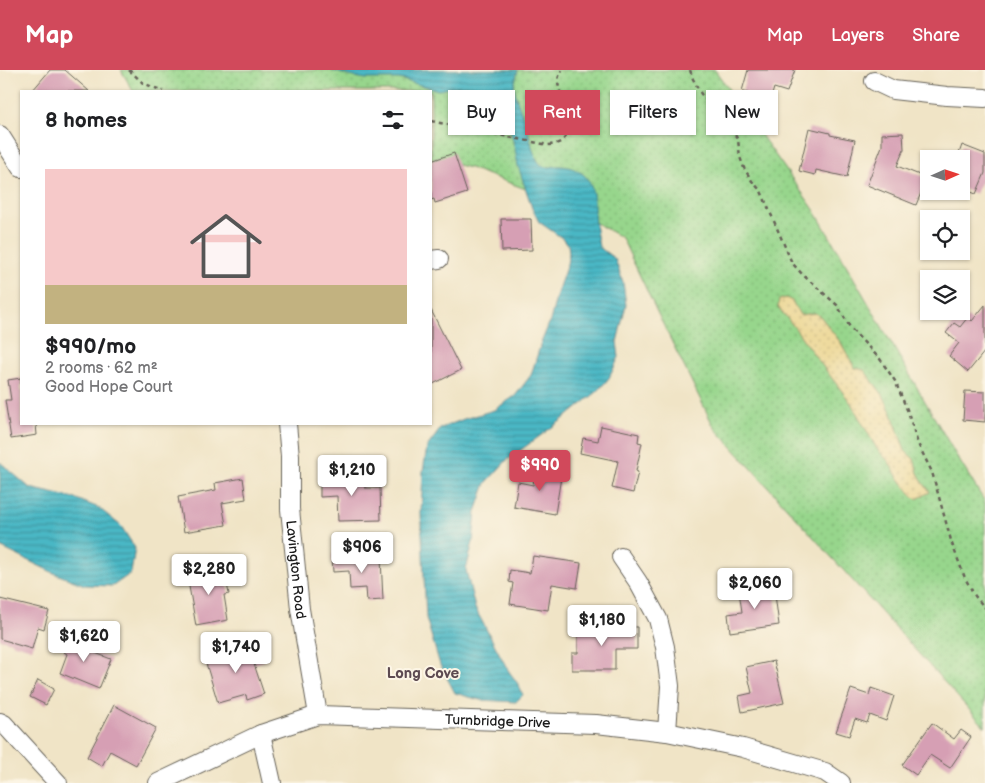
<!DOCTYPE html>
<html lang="en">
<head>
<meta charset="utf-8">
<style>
  :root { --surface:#fff; --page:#f2f2f2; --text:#202124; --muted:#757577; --accent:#d1495b }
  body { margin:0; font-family:"Balsamiq Sans",sans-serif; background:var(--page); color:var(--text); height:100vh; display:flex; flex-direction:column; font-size:19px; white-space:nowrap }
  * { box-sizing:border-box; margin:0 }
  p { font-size:16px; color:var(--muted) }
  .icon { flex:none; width:28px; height:28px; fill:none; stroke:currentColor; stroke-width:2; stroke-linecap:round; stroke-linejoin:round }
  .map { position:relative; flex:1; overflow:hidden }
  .details { position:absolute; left:20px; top:20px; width:412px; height:335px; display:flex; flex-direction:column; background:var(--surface); border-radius:0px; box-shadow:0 1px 4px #0004 }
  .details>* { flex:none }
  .guide { position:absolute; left:448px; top:20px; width:462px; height:45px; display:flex; gap:10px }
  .needle { width:32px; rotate:87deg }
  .buttons { position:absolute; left:920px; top:80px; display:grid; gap:10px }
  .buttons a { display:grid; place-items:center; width:50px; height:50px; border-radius:0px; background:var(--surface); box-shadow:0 1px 4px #0004; font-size:25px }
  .price { position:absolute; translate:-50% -42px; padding:0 11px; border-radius:5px; background:#fff; color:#222; font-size:16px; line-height:32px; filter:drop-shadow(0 1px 2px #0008) }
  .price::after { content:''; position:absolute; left:50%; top:30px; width:15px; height:11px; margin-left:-8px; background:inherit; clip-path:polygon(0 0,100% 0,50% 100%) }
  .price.current { background:var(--accent); color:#fff }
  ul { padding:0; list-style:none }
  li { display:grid; align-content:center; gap:10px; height:265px; padding:0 25px }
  li span { display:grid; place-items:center; height:155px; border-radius:0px; color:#555 }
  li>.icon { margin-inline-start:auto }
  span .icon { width:90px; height:90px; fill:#fffc; stroke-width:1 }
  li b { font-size:21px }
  h2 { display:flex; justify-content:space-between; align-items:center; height:60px; padding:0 25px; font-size:21px }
  .pill { padding:0 18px; border-radius:0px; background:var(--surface); box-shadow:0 1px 4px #0004; font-size:18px; line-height:45px }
  .pill.current { background:var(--accent); color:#fff }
  header { display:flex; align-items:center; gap:30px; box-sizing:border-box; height:70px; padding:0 25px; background:var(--accent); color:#fff }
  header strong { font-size:24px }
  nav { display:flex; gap:28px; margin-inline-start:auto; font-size:18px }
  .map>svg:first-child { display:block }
  .grass { fill:url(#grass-dots); stroke:#5a7954 }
  .sand { fill:url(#sand-dots); stroke:#857b5d }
  .water { fill:url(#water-rules); stroke:#336a70 }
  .building { fill:#d69fb4 }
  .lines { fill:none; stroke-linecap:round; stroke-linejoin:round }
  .minor-casing { stroke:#666258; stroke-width:20 }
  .path { stroke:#666258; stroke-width:2.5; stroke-dasharray:4 4; stroke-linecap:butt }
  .minor { stroke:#fff; stroke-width:18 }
  .labels { text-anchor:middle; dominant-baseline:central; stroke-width:4; stroke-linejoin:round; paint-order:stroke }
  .street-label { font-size:14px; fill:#1c1c1c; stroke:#fcf5e5 }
  .neighbourhood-label { font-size:15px; font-weight:bold; fill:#5d4a51; stroke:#fcf5e5 }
</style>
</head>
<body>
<header>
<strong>Map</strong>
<nav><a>Map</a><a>Layers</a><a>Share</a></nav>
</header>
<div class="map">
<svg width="985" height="713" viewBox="0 0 985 713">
  <defs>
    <pattern id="grass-dots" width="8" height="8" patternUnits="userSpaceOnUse" patternTransform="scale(1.25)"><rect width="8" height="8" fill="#97d68c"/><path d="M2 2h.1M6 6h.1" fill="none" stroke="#82b778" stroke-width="1.8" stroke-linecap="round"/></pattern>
    <pattern id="sand-dots" width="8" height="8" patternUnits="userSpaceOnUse" patternTransform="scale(1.25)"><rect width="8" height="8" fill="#eeda9e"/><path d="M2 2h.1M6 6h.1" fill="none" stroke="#ccba88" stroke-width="1.8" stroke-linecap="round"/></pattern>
    <pattern id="water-rules" width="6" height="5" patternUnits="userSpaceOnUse" patternTransform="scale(1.25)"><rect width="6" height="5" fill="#4ab7c5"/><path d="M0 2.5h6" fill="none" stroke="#3d949f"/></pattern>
  </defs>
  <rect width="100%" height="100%" fill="#fcf5e5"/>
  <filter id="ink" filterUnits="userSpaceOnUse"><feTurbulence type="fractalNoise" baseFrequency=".02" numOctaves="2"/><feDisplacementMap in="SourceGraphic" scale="10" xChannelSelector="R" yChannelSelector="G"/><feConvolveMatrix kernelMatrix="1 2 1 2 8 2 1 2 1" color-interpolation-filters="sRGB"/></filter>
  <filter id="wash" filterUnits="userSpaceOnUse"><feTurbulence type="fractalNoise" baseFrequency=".0096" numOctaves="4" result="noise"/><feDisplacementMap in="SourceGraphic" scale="20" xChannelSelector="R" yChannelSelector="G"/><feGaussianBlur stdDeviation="1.12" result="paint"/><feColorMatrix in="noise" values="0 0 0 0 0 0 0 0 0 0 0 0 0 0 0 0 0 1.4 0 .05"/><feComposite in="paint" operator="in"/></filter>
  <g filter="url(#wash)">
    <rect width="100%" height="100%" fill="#f0e4c6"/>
    <!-- grass -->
    <path class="grass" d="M121,0H715L815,141L956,385L985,432V657L714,357L658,244L622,168L560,132L470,98L431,88V21H133Z"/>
    <!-- sand -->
    <path class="sand" d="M786,228L792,231L800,245L815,243L821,247L841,273L855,298L864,300L883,325L892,344L905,381L914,389L918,403L924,414L930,422L917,429L913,427L897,406L889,392L877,379L851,333L812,282L795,258L778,237L779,230Z"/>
    <!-- water -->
    <g class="water">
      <path d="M330,0H518L514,16L516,27L530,67C531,75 536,95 545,97C548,98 553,96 556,96C566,95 578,99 585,106C597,120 593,138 595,154C596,162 598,169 599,177L615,189L623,212L626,235L617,272L619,287L609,308L598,321L566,347L507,390L486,413L476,442L473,472L466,500L475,538L508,600L518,614L523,625L516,632L480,630L455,623L440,595L426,548L421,444L423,401L427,377L441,358L464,349L494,340L515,326L531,305L541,273L550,251L558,220L567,194L569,183L568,174L562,168L539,152L532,138L518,96L515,79L507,47L489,19C478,15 466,15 454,17C448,17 444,20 438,20L399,9H366L349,6Z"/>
      <path d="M0,392L30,418L74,428L99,438L121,456L135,478L131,503L113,516L85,515L56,504L0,477Z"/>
    </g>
    <g id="blocks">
      <!-- building -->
      <g class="building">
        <path d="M50,0H65L89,21H32Z"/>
        <path d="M748,0H795L787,22L774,18L770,31L742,21Z"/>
        <path d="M809,58L830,63V65L855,70L847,107L816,100L815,105L799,101Z"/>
        <path d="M903,63L904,79L897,96L927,108L916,135L867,115L882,76V64Z"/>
        <path d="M962,75L985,84V103L976,124L961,118V89H957Z"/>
        <path d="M454,83L467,123L435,133L434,129L431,130V91Z"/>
        <path d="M501,149H531L532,180L502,181Z"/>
        <path d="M985,235V281L968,302L949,286L959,273L946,263L954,253L960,257L968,247L972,251Z"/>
        <path d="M431,240L461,300L431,315Z"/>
        <path d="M21,308V354H36L37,365L11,369L5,330H11L8,310Z"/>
        <path d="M965,321L985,322V352L963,350Z"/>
        <path d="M601,356L639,364L638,372L642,373L636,401L638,402L633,423L612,418L618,391L580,383L583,368L598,371Z"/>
        <path d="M536,396L562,401L555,444L514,437L518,412L533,415Z"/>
        <path d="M364,404L365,418H380L381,450L338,451L337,426L320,427V405Z"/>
        <path d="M243,408L246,429L222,433L226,455L184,462L178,427L216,420L215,413Z"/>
        <path d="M349,483V490L381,488L383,530L367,531L366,518L350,519L349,501L333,502L332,484Z"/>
        <path d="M533,486L581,493L577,518L552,514L548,540L510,534L513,513L509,512L510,500L530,503Z"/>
        <path d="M224,498L229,524L224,525L228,550L196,556L187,505Z"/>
        <path d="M774,517L779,555L730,562L728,544L742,542L739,521Z"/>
        <path d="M0,529L49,541L44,559L38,557L32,579L11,573V572L0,569Z"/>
        <path d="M578,556L637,557V579H615V600H572V583H578Z"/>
        <path d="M71,563L86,569L82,578L111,589L99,619L60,603L67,584L64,582Z"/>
        <path d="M258,572L264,591L254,594L264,624L247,630L246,625L218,633L205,590Z"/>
        <path d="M774,591L784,633L742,642L739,626L752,623L746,597Z"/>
        <path d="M38,610L54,619L46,635L30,627Z"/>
        <path d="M871,618L894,626L886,651L870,645L867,653L855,649L849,666L836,662L851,619L869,625Z"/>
        <path d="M114,635L156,658L136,695L110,681L102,696L87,687Z"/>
        <path d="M932,653L954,669L961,660L971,667L950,698L930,685L916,705L902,695Z"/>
      </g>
    </g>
  </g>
  <g filter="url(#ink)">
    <use href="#blocks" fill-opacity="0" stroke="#666258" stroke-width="1"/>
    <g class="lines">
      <!-- minor casing -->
      <g class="minor-casing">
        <g id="minor">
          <path d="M874,11L893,20L947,26L985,28"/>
          <path d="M0,65L21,98"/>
          <path d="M431,190L439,189"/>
          <path id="s1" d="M287,354L290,386V439L300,539L318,645"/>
          <path d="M621,487L638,512L658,549L665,577L670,616L667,662"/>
          <path d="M0,652L4,654L58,713"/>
          <path d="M261,664L272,713"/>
          <path id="s2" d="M158,713L261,664L318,645L596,654L667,662L743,678L825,702L841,713"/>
        </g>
      </g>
      <!-- path -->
      <g class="path">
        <path d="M129,0L143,13L163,21"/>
        <path d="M690,0L693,9L701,24L719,43L731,58L738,70L740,87L744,98L752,111L761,121L792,193L803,205L837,235L851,259L880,289L895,311L908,342L918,374L932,402L952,474L965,508L975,526L985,538"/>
        <path d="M220,21L234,18L260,21L274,20L281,21"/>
        <path d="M431,51L464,58L548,75C557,74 563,73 567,64C575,45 559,29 558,11C558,7 560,4 562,0"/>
      </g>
      <!-- minor -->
      <use href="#minor" class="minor"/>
    </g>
  </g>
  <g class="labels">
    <!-- street labels -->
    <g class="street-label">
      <text stroke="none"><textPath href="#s1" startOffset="146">Lavington Road</textPath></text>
      <text stroke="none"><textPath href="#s2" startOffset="354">Turnbridge Drive</textPath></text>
    </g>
    <!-- neighbourhood labels -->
    <g class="neighbourhood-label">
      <text x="423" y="603">Long Cove</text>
    </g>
  </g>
</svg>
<div class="buttons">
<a><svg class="needle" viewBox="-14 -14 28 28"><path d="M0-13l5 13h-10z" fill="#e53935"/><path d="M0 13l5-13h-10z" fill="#757577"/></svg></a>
<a><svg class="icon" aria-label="locate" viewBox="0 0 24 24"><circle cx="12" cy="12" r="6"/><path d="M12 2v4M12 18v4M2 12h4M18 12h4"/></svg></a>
<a><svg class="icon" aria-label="layers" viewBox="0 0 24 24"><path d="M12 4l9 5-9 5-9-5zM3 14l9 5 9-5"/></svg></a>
</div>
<b class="price current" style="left:540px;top:422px">$990</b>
<b class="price" style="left:352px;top:427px">$1,210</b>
<b class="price" style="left:362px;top:504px">$906</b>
<b class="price" style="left:209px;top:526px">$2,280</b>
<b class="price" style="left:755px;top:540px">$2,060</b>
<b class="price" style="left:602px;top:577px">$1,180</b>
<b class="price" style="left:84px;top:593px">$1,620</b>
<b class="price" style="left:236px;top:604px">$1,740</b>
<div class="guide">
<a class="pill">Buy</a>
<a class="pill current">Rent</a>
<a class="pill">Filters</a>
<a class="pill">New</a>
</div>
<section class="details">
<h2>8 homes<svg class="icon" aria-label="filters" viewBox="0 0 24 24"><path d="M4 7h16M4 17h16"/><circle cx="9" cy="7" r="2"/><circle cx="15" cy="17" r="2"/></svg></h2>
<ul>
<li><span style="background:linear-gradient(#f6c9c9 75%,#c2b280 0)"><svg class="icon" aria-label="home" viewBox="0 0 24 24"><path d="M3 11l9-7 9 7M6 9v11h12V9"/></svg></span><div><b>$990/mo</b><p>2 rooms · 62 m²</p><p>Good Hope Court</p></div></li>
</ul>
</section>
</div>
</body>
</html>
